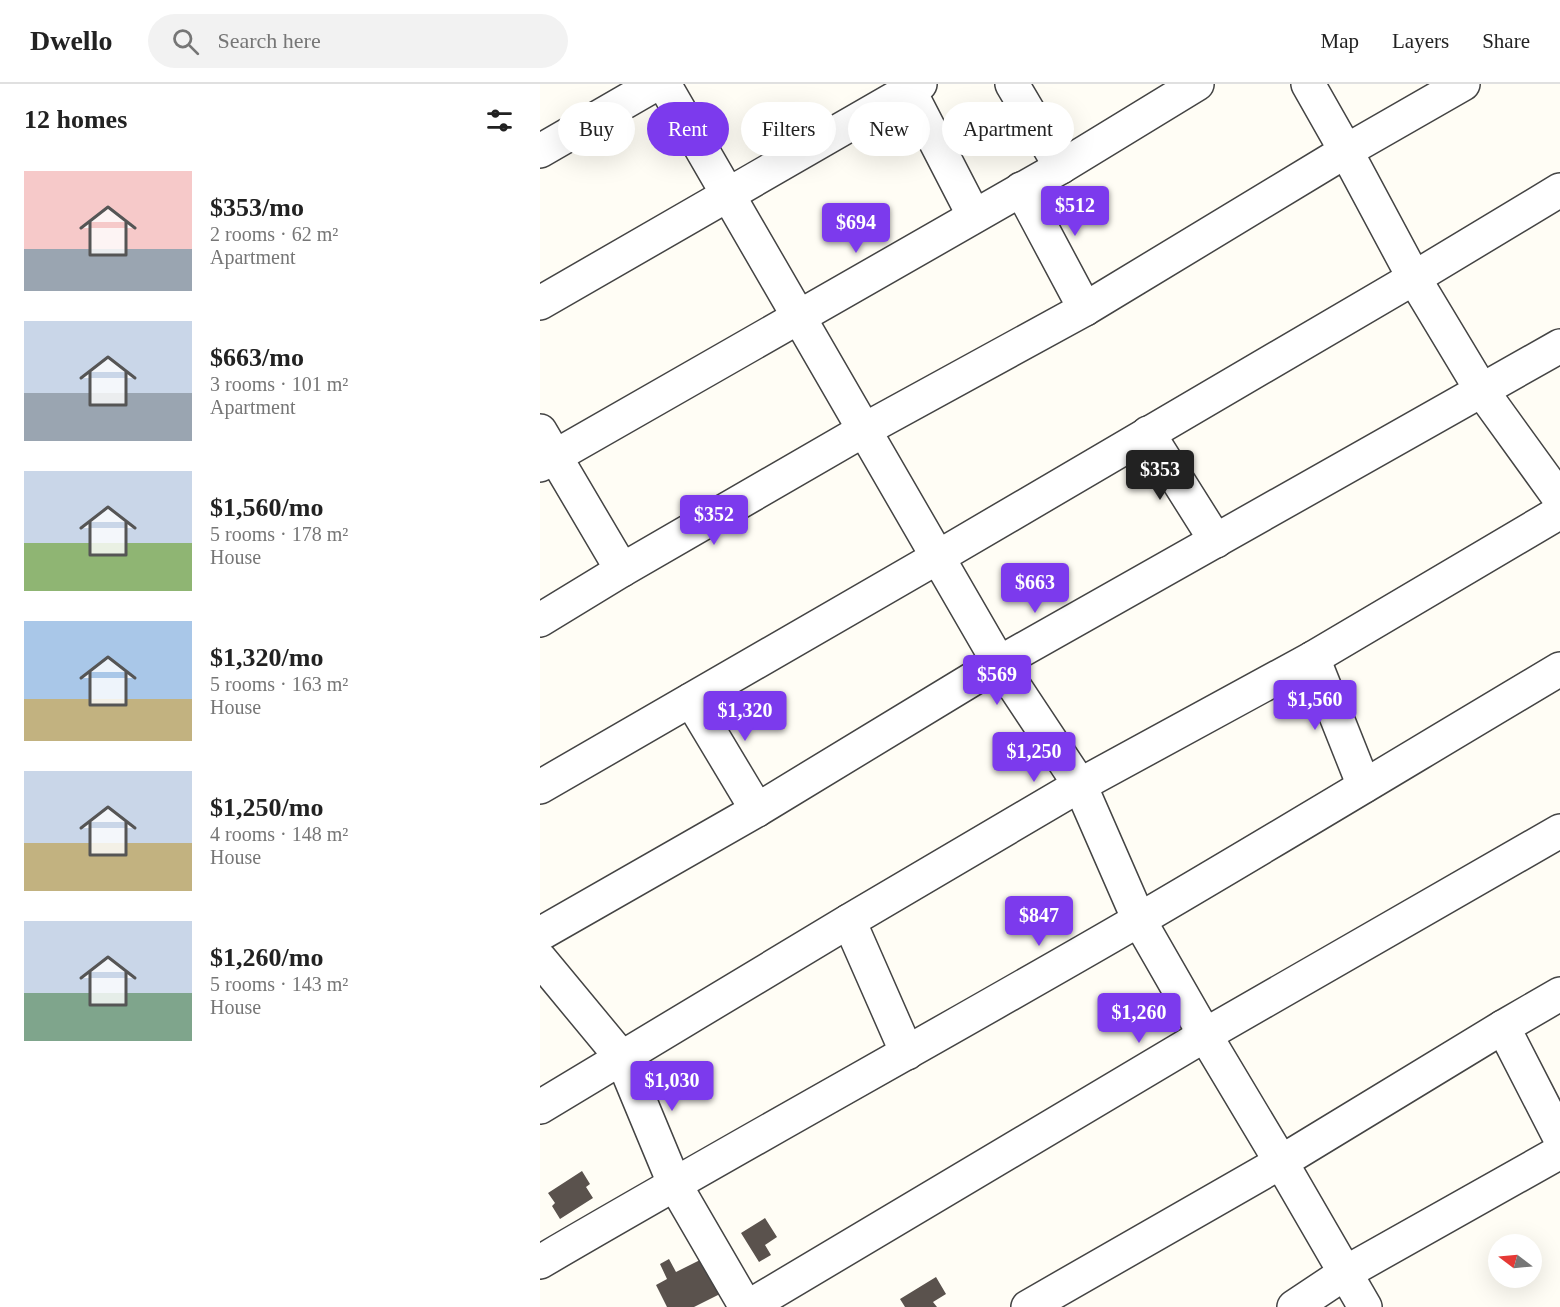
<!DOCTYPE html>
<html lang="en">
<head>
<meta charset="utf-8">
<style>
  :root { --surface:#fff; --page:#f2f2f2; --text:#222; --muted:#767676; --line:#e0e0e0; --accent:#7c3aed }
  body { margin:0; font-family:"Times New Roman",serif; background:var(--page); color:var(--text); height:100vh; display:flex; flex-direction:column; font-size:22px; white-space:nowrap }
  * { box-sizing:border-box; margin:0 }
  p { font-size:20px; color:var(--muted) }
  .icon { flex:none; width:33px; height:33px; fill:none; stroke:currentColor; stroke-width:2; stroke-linecap:round; stroke-linejoin:round }
  .map { position:relative; flex:1; overflow:hidden }
  .sheet { display:flex; flex-direction:column; background:var(--surface); width:540px }
  .sheet>* { flex:none }
  .banner { position:absolute; left:18px; top:18px; width:570px; height:54px; display:flex; gap:12px }
  .needle { width:39px; rotate:286deg }
  .tools { position:absolute; left:948px; top:1150px; display:grid; gap:12px }
  .tools a { display:grid; place-items:center; width:54px; height:54px; border-radius:50%; background:var(--surface); box-shadow:0 6px 24px #0002; font-size:30px }
  .price { position:absolute; translate:-50% -51px; padding:0 14px; border-radius:6px; background:var(--accent); color:#fff; font-size:20px; line-height:39px; filter:drop-shadow(0 2px 3px #0008) }
  .price::after { content:''; position:absolute; left:50%; top:36px; width:18px; height:14px; margin-left:-9px; background:inherit; clip-path:polygon(0 0,100% 0,50% 100%) }
  .price.active { background:#222; color:#fff }
  ul { padding:0; list-style:none }
  li { display:flex; align-items:center; gap:18px; height:150px; padding:0 24px }
  li span { display:grid; place-items:center; flex:none; width:168px; height:120px; border-radius:0px; color:#555 }
  li>.icon { margin-inline-start:auto }
  span .icon { width:72px; height:72px; fill:#fffc; stroke-width:1 }
  li b { font-size:26px }
  h2 { display:flex; justify-content:space-between; align-items:center; height:72px; padding:0 24px; font-size:26px }
  .pill { padding:0 21px; border-radius:27px; background:var(--surface); box-shadow:0 6px 24px #0002; font-size:21px; line-height:54px }
  .pill.active { background:var(--accent); color:#fff }
  header { display:flex; align-items:center; gap:36px; box-sizing:border-box; height:84px; padding:0 30px; background:var(--surface); border-bottom:2px solid var(--line) }
  header strong { font-size:28px }
  nav { display:flex; gap:33px; margin-inline-start:auto; font-size:21px }
  .search { width:420px; height:54px; background:var(--page); display:flex; align-items:center; gap:15px; box-sizing:border-box; padding:0 21px; border-radius:33px; color:var(--muted); font-size:22px }
  main { display:flex; flex:1; min-height:0 }
  .map>svg:first-child { display:block }
  .building { fill:#5a524d }
  .lines { fill:none; stroke-linecap:round; stroke-linejoin:round }
  .minor-casing { stroke:#444; stroke-width:36 }
  .minor { stroke:#fff; stroke-width:33 }
</style>
</head>
<body>
<header>
<strong>Dwello</strong>
<div class="search"><svg class="icon" aria-label="search" viewBox="0 0 24 24"><circle cx="10" cy="10" r="6"/><path d="M15 15l6 6"/></svg>Search here</div>
<nav><a>Map</a><a>Layers</a><a>Share</a></nav>
</header>
<main>
<section class="sheet">
<h2>12 homes<svg class="icon" aria-label="filters" viewBox="0 0 24 24"><path d="M4 7h16M4 17h16"/><circle cx="9" cy="7" r="2"/><circle cx="15" cy="17" r="2"/></svg></h2>
<ul>
<li><span style="background:linear-gradient(#f6c9c9 65%,#9aa5b1 0)"><svg class="icon" aria-label="home" viewBox="0 0 24 24"><path d="M3 11l9-7 9 7M6 9v11h12V9"/></svg></span><div><b>$353/mo</b><p>2 rooms · 62 m²</p><p>Apartment</p></div></li>
<li><span style="background:linear-gradient(#c9d6e8 60%,#9aa5b1 0)"><svg class="icon" aria-label="home" viewBox="0 0 24 24"><path d="M3 11l9-7 9 7M6 9v11h12V9"/></svg></span><div><b>$663/mo</b><p>3 rooms · 101 m²</p><p>Apartment</p></div></li>
<li><span style="background:linear-gradient(#c9d6e8 60%,#8fb573 0)"><svg class="icon" aria-label="home" viewBox="0 0 24 24"><path d="M3 11l9-7 9 7M6 9v11h12V9"/></svg></span><div><b>$1,560/mo</b><p>5 rooms · 178 m²</p><p>House</p></div></li>
<li><span style="background:linear-gradient(#a9c7e8 65%,#c2b280 0)"><svg class="icon" aria-label="home" viewBox="0 0 24 24"><path d="M3 11l9-7 9 7M6 9v11h12V9"/></svg></span><div><b>$1,320/mo</b><p>5 rooms · 163 m²</p><p>House</p></div></li>
<li><span style="background:linear-gradient(#c9d6e8 60%,#c2b280 0)"><svg class="icon" aria-label="home" viewBox="0 0 24 24"><path d="M3 11l9-7 9 7M6 9v11h12V9"/></svg></span><div><b>$1,250/mo</b><p>4 rooms · 148 m²</p><p>House</p></div></li>
<li><span style="background:linear-gradient(#c9d6e8 60%,#7fa58c 0)"><svg class="icon" aria-label="home" viewBox="0 0 24 24"><path d="M3 11l9-7 9 7M6 9v11h12V9"/></svg></span><div><b>$1,260/mo</b><p>5 rooms · 143 m²</p><p>House</p></div></li>
</ul>
</section>
<div class="map">
<svg width="1020" height="1223" viewBox="0 0 1020 1223">
  <rect width="100%" height="100%" fill="#fffdf5"/>
  <!-- building -->
  <g class="building">
    <path d="M42,1087L50,1100L46,1103L53,1114L20,1135L12,1122L15,1119L8,1109Z"/>
    <path d="M225,1134L237,1153L225,1161L231,1171L219,1178L201,1149Z"/>
    <path d="M164,1174L182,1209L154,1223H127L116,1201L127,1195L120,1180L129,1175L136,1188Z"/>
    <path d="M396,1193L406,1210L393,1218L397,1223H365L360,1215Z"/>
  </g>
  <g class="lines">
    <!-- minor casing -->
    <g class="minor-casing">
      <g id="minor">
        <path d="M124,0L459,579L540,701L599,836L665,951L741,1078L825,1223"/>
        <path d="M472,0L521,83"/>
        <path d="M768,0L806,67L874,194L942,307L1020,415"/>
        <path d="M369,6L434,132"/>
        <path d="M0,67L116,0"/>
        <path d="M481,105L545,225"/>
        <path d="M0,219L380,0"/>
        <path d="M0,347L82,486"/>
        <path d="M608,349L676,457"/>
        <path d="M0,381L521,83L657,0"/>
        <path d="M0,536L82,486L324,346L545,225L806,67L923,0"/>
        <path d="M773,574L824,702"/>
        <path d="M151,616L217,726"/>
        <path d="M0,703L398,473L874,194L1020,106"/>
        <path d="M309,837L367,969"/>
        <path d="M0,850L217,726L459,579L1020,262"/>
        <path d="M0,875L82,974L134,1099L206,1223"/>
        <path d="M963,943L1020,1054"/>
        <path d="M0,1023L309,837L540,701L773,574L1020,428"/>
        <path d="M0,1178C198,1062 399,952 597,837C739,754 879,669 1020,585"/>
        <path d="M208,1223L665,951L1020,747"/>
        <path d="M488,1223L741,1078L963,943L1020,910"/>
        <path d="M754,1223L805,1189L1020,1068"/>
      </g>
    </g>
    <!-- minor -->
    <use href="#minor" class="minor"/>
  </g>
</svg>
<div class="tools">
<a><svg class="needle" viewBox="-14 -14 28 28"><path d="M0-13l5 13h-10z" fill="#e53935"/><path d="M0 13l5-13h-10z" fill="#767676"/></svg></a>
</div>
<b class="price" style="left:535px;top:153px">$512</b>
<b class="price" style="left:316px;top:170px">$694</b>
<b class="price active" style="left:620px;top:417px">$353</b>
<b class="price" style="left:174px;top:462px">$352</b>
<b class="price" style="left:495px;top:530px">$663</b>
<b class="price" style="left:457px;top:622px">$569</b>
<b class="price" style="left:775px;top:647px">$1,560</b>
<b class="price" style="left:205px;top:658px">$1,320</b>
<b class="price" style="left:494px;top:699px">$1,250</b>
<b class="price" style="left:499px;top:863px">$847</b>
<b class="price" style="left:599px;top:960px">$1,260</b>
<b class="price" style="left:132px;top:1028px">$1,030</b>
<div class="banner">
<a class="pill">Buy</a>
<a class="pill active">Rent</a>
<a class="pill">Filters</a>
<a class="pill">New</a>
<a class="pill">Apartment</a>
</div>
</div>
</main>
</body>
</html>
